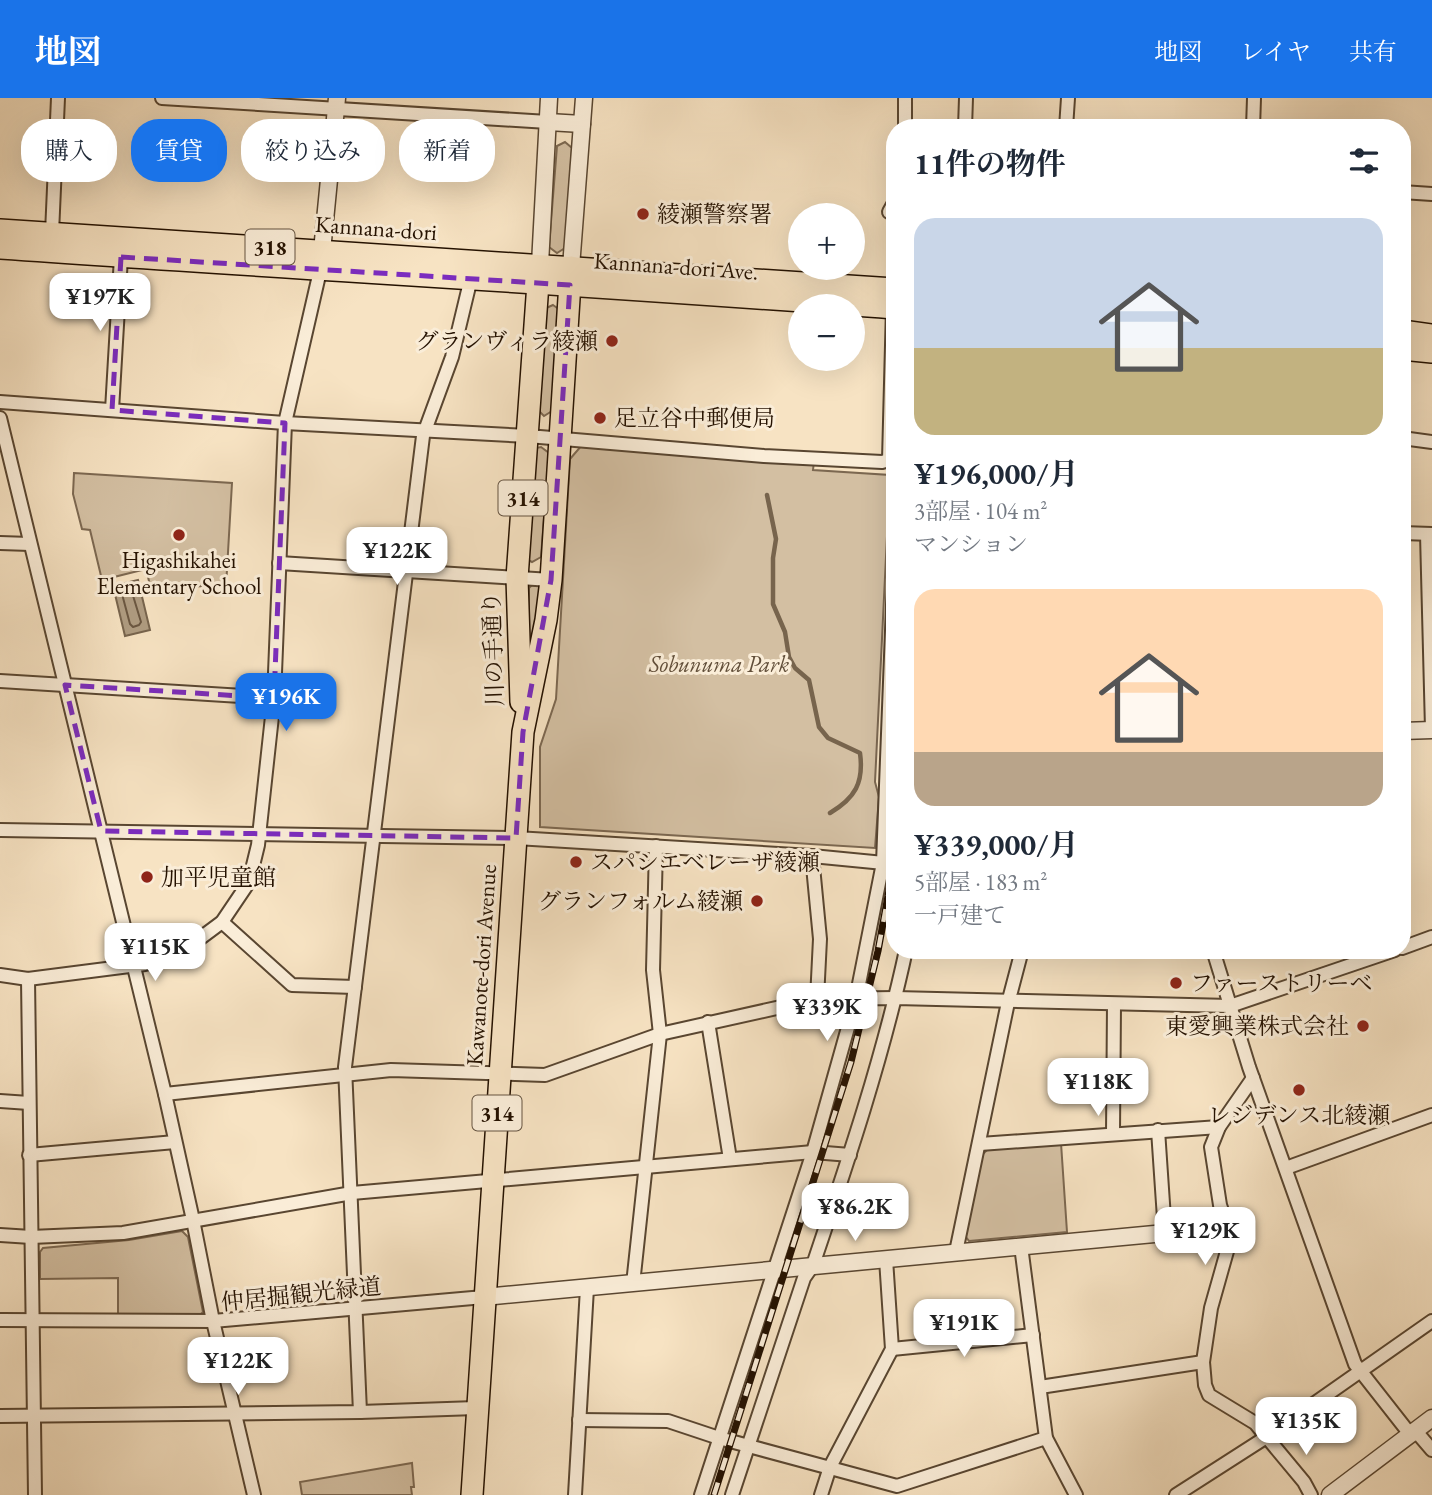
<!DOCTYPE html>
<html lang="ja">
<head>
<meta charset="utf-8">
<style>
  :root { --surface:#fff; --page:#f6f6f7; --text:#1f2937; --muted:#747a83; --accent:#1a73e8 }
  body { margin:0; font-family:"EB Garamond","Noto Serif JP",serif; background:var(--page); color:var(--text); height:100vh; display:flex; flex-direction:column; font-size:26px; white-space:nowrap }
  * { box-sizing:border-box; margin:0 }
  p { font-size:23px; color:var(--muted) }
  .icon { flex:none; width:38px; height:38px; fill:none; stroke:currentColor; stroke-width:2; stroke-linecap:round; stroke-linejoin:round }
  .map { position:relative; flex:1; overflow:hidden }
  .sheet { position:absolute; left:886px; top:21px; width:525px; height:840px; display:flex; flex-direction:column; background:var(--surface); border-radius:28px; box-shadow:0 7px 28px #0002 }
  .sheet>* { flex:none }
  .guide { position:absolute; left:21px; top:21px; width:665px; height:63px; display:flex; gap:14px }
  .tools { position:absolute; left:788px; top:105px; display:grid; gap:14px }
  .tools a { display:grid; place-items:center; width:77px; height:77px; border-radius:50%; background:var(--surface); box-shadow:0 7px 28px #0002; font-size:35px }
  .price { position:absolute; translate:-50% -60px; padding:0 16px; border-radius:14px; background:#fff; color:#222; font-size:23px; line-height:46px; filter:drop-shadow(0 2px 4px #0008) }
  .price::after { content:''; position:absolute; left:50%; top:42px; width:21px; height:16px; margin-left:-10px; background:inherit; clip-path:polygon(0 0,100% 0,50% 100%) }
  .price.current { background:var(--accent); color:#fff }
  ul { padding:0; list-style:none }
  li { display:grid; align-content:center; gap:14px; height:371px; padding:0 28px }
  li span { display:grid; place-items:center; height:217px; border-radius:21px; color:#555 }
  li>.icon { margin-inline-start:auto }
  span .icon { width:126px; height:126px; fill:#fffc; stroke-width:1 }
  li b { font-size:30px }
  h2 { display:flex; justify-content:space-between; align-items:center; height:84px; padding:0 28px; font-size:30px }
  .tag { padding:0 24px; border-radius:28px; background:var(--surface); box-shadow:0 7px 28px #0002; font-size:24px; line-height:63px }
  .tag.current { background:var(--accent); color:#fff }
  header { display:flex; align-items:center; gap:42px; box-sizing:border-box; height:98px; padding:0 35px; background:var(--accent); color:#fff }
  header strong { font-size:33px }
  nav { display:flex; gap:38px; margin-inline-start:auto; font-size:24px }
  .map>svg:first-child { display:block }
  .green { fill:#d3bfa2; stroke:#7c6851; stroke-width:2 }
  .water { fill:#af9c81; stroke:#77644d; stroke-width:2 }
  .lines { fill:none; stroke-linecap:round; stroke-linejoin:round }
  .shore { stroke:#6a5640; stroke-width:2 }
  .stream { stroke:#77644d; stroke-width:4.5 }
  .minor-casing { stroke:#594631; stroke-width:16 }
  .tertiary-casing { stroke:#594631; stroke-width:19 }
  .primary-casing { stroke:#241100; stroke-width:24 }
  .minor { stroke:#faedd8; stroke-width:12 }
  .tertiary { stroke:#faedd8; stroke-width:16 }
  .primary { stroke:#f7e3c3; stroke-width:21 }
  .rail-casing { stroke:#241100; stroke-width:7 }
  .rail { stroke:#faedd8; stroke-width:4.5; stroke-dasharray:13; stroke-linecap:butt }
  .marked { fill:none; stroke:#7b2cbf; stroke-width:5; stroke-dasharray:14 9; stroke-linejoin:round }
  .poi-dot { fill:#8f2418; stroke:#faedd8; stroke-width:2.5 }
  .labels { text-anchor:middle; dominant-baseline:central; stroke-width:6; stroke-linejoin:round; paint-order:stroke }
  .shield { fill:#faedd8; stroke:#645341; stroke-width:2 }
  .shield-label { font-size:21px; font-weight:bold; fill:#241100 }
  .poi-label { font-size:23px; fill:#241100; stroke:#faedd8; text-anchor:start }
  .street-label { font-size:23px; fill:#241100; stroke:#faedd8 }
  .park-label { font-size:23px; font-style:italic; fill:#614e39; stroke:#faedd8 }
</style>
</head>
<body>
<header>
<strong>地図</strong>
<nav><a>地図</a><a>レイヤ</a><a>共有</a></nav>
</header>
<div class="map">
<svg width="1432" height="1397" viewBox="0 0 1432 1397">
  <rect width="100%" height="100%" fill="#f7e3c3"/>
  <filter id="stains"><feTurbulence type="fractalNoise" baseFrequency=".00286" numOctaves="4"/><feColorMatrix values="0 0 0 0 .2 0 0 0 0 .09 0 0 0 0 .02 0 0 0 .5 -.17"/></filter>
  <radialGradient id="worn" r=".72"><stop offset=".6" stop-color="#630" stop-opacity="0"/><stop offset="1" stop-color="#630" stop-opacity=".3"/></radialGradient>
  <!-- green -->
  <g class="green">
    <path d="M565,44L572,50L565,150L557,155L549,149L557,48Z"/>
    <path d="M553,207L560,212L552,313L544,318L537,311L544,211Z"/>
    <path d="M582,347L814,364L813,372L890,377L875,684L879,699L875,750L540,729V649L556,601L570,361Z"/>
    <path d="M541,349L549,355L541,459L532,464L528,462L536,350Z"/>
    <path d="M74,375L232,385L226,489L150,487L146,471L102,482L90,432L82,431L73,396Z"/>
    <path d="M532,487H542L528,584L529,490Z"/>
    <path d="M1061,1045L1067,1134L969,1143L964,1137L983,1056L989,1050Z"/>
    <path d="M182,1133L188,1139L203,1214L199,1218L118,1217V1180L40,1181V1154L43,1150L129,1142Z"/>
    <path d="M412,1365L414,1389H411L412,1397H302L300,1384Z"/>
  </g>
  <!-- water -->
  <path class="water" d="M138,482L150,532L125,538L113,488Z"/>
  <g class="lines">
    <!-- shore -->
    <path class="shore" d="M131,491L141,524L139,527L133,529L130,526L122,496L124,492Z"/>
    <!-- stream -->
    <path class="stream" d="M767,397L776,441L773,460V506L785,534L789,559L795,570L809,582L819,629L828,640L860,655C864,685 855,700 830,715"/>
    <!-- minor casing -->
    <g class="minor-casing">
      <g id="minor">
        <path d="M162,0L548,24"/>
        <path d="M905,30V0"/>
        <path d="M965,30L966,0"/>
        <path d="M1066,30L1068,0"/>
        <path d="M1253,30L1254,0"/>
        <path d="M1402,94L1432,96"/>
        <path d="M889,114L894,105"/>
        <path d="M52,135L58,0"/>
        <path d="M0,304L285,325L528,338L764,358L882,364L889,362L893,209"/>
        <path d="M112,312L121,159"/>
        <path d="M0,320L165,996L193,1122L213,1223L0,1222"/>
        <path d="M1402,340L1432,344"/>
        <path d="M1402,435L1432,436"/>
        <path d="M1427,436L1432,631"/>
        <path d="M0,445L30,446"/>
        <path d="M279,465L551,482"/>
        <path d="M0,583L274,600"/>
        <path d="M0,732L516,740L812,758L894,766"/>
        <path d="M812,758L820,841L817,901"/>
        <path d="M222,824L292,887L355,889"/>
        <path d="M1402,850L1432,839"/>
        <path d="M1213,852L1249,969L1355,1266L1406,1331L1420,1338L1432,1352"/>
        <path d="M0,877L28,881L145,866L175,859L222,824L249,784L258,747L274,600L285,325L320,173"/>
        <path d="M28,881L35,1397"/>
        <path d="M708,924L730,1061"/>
        <path d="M1253,980L1219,1029L1211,1049L1220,1107L1231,1139L1211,1210L1203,1264L1205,1287L1209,1297L1255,1325L1304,1384L1311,1397"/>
        <path d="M165,996L391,972L545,977L660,936L817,901L896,900L1230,908L1395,852"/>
        <path d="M0,1003L29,1005"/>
        <path d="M1158,1032L1165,1135"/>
        <path d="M1113,1036L1114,906"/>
        <path d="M980,1046L1219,1029"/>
        <path d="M29,1057L175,1044"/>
        <path d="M1286,1070L1432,1017"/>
        <path d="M0,1137L31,1139L123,1135L352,1095L813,1054L850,1057"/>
        <path d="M1021,1148L1046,1340L1076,1397"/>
        <path d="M956,1154L1007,909L1022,852"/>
        <path d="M633,1186L660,936L653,872L656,748"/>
        <path d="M892,1251L1033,1237"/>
        <path d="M1040,1289L1203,1264"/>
        <path d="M360,1314L345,969L423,338L452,259L471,180"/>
        <path d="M0,1318L360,1314L476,1310"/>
        <path d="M579,1322L668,1323L719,1340L897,1388L1046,1340"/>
        <path d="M254,1397L213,1223L484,1199"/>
        <path d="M575,1397L587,1190"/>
        <path d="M701,1397L813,1054L856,901L883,765L894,481"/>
        <path d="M732,1397L804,1180L813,1167C848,1063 883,959 906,852"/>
        <path d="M821,1397L830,1369L892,1251L886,1161"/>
        <path d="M1176,1397L1268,1338L1432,1223"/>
      </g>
    </g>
    <!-- tertiary casing -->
    <g class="tertiary-casing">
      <g id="tertiary">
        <path d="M548,24L582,26"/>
        <path d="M322,153L337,0"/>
        <path d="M540,166L549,0"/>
        <path d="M571,169L584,0"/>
        <path d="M1402,633L1432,632"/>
        <path d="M484,1199L1229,1129"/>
        <path d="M1330,1397L1432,1320"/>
      </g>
    </g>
    <!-- primary casing -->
    <g class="primary-casing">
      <g id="primary">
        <path d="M0,132L894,191"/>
        <path d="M0,150C298,171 596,187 894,210"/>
        <path d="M1402,233L1432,237"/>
        <path d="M1402,251L1432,254"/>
        <path d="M521,604L517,480L539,171"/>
        <path d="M472,1397L523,634L546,522L551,482L571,169"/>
      </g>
    </g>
    <!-- minor -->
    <use href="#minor" class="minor"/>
    <!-- tertiary -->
    <use href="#tertiary" class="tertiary"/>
    <!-- primary -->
    <use href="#primary" class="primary"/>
    <!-- rail casing -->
    <g class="rail-casing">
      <path id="rail" d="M714,1397L851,964L878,853L894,765"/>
    </g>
    <!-- rail -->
    <use href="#rail" class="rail"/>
  </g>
  <!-- marked area -->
  <path class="marked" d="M121,159L570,187L551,482L523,634L516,740L101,733L65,587L274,600L285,325L112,312Z"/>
  <!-- markers -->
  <g class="poi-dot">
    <circle cx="643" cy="116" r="7"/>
    <circle cx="612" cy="243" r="7"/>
    <circle cx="600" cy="320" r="7"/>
    <circle cx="179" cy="437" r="7"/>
    <circle cx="576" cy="764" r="7"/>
    <circle cx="147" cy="779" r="7"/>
    <circle cx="757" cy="803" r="7"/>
    <circle cx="1176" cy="885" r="7"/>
    <circle cx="1363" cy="928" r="7"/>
    <circle cx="1299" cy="992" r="7"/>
  </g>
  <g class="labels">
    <!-- shield labels -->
    <g class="shield">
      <rect x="245.5" y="131.5" width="49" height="35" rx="5"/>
      <rect x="498.5" y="382.5" width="49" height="35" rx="5"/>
      <rect x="472.5" y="997.5" width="49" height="35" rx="5"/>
    </g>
    <g class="shield-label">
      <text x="270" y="149">318</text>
      <text x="523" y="400">314</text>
      <text x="497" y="1015">314</text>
    </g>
    <!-- poi labels -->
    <g class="poi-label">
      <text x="657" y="116">綾瀬警察署</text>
      <text x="598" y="243" text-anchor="end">グランヴィラ綾瀬</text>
      <text x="614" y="320">足立谷中郵便局</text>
      <text x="179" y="462" text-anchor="middle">Higashikahei<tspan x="179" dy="26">Elementary School</tspan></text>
      <text x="590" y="764">スパシエベレーザ綾瀬</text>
      <text x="161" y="779">加平児童館</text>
      <text x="743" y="803" text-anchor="end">グランフォルム綾瀬</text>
      <text x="1190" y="885">ファーストリーベ</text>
      <text x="1349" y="928" text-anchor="end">東愛興業株式会社</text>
      <text x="1299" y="1017" text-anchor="middle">レジデンス北綾瀬</text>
    </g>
    <!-- street labels -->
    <g class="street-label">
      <text transform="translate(376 130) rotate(4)">Kannana-dori</text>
      <text transform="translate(676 168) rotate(4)">Kannana-dori Ave.</text>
      <text transform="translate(493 551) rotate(-92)">川の手通り</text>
      <text transform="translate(481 867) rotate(-86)">Kawanote-dori Avenue</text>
      <text transform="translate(301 1196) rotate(-6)">仲居掘観光緑道</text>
    </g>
    <!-- park labels -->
    <g class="park-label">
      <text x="719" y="566">Sobunuma Park</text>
    </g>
  </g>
  <rect width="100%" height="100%" filter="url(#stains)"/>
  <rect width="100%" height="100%" fill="url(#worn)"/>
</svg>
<div class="tools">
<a>+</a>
<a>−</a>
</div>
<b class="price" style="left:100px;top:235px">¥197K</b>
<b class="price" style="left:397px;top:489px">¥122K</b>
<b class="price current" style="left:286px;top:635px">¥196K</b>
<b class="price" style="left:155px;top:885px">¥115K</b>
<b class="price" style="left:827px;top:945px">¥339K</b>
<b class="price" style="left:1098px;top:1020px">¥118K</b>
<b class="price" style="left:855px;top:1145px">¥86.2K</b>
<b class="price" style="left:1205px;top:1169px">¥129K</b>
<b class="price" style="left:964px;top:1261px">¥191K</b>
<b class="price" style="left:238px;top:1299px">¥122K</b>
<b class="price" style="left:1306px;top:1359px">¥135K</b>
<div class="guide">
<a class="tag">購入</a>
<a class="tag current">賃貸</a>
<a class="tag">絞り込み</a>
<a class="tag">新着</a>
</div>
<section class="sheet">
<h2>11件の物件<svg class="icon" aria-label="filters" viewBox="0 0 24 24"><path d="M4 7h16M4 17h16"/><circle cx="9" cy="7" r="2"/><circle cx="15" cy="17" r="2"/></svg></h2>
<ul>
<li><span style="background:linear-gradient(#c9d6e8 60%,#c2b280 0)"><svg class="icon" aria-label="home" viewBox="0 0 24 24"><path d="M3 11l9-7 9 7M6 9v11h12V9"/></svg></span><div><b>¥196,000/月</b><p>3部屋 · 104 m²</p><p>マンション</p></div></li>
<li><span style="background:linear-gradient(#ffd9b3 75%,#b9a48a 0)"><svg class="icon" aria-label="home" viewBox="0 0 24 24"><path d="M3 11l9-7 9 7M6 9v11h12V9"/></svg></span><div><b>¥339,000/月</b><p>5部屋 · 183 m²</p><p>一戸建て</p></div></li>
</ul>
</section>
</div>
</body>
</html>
